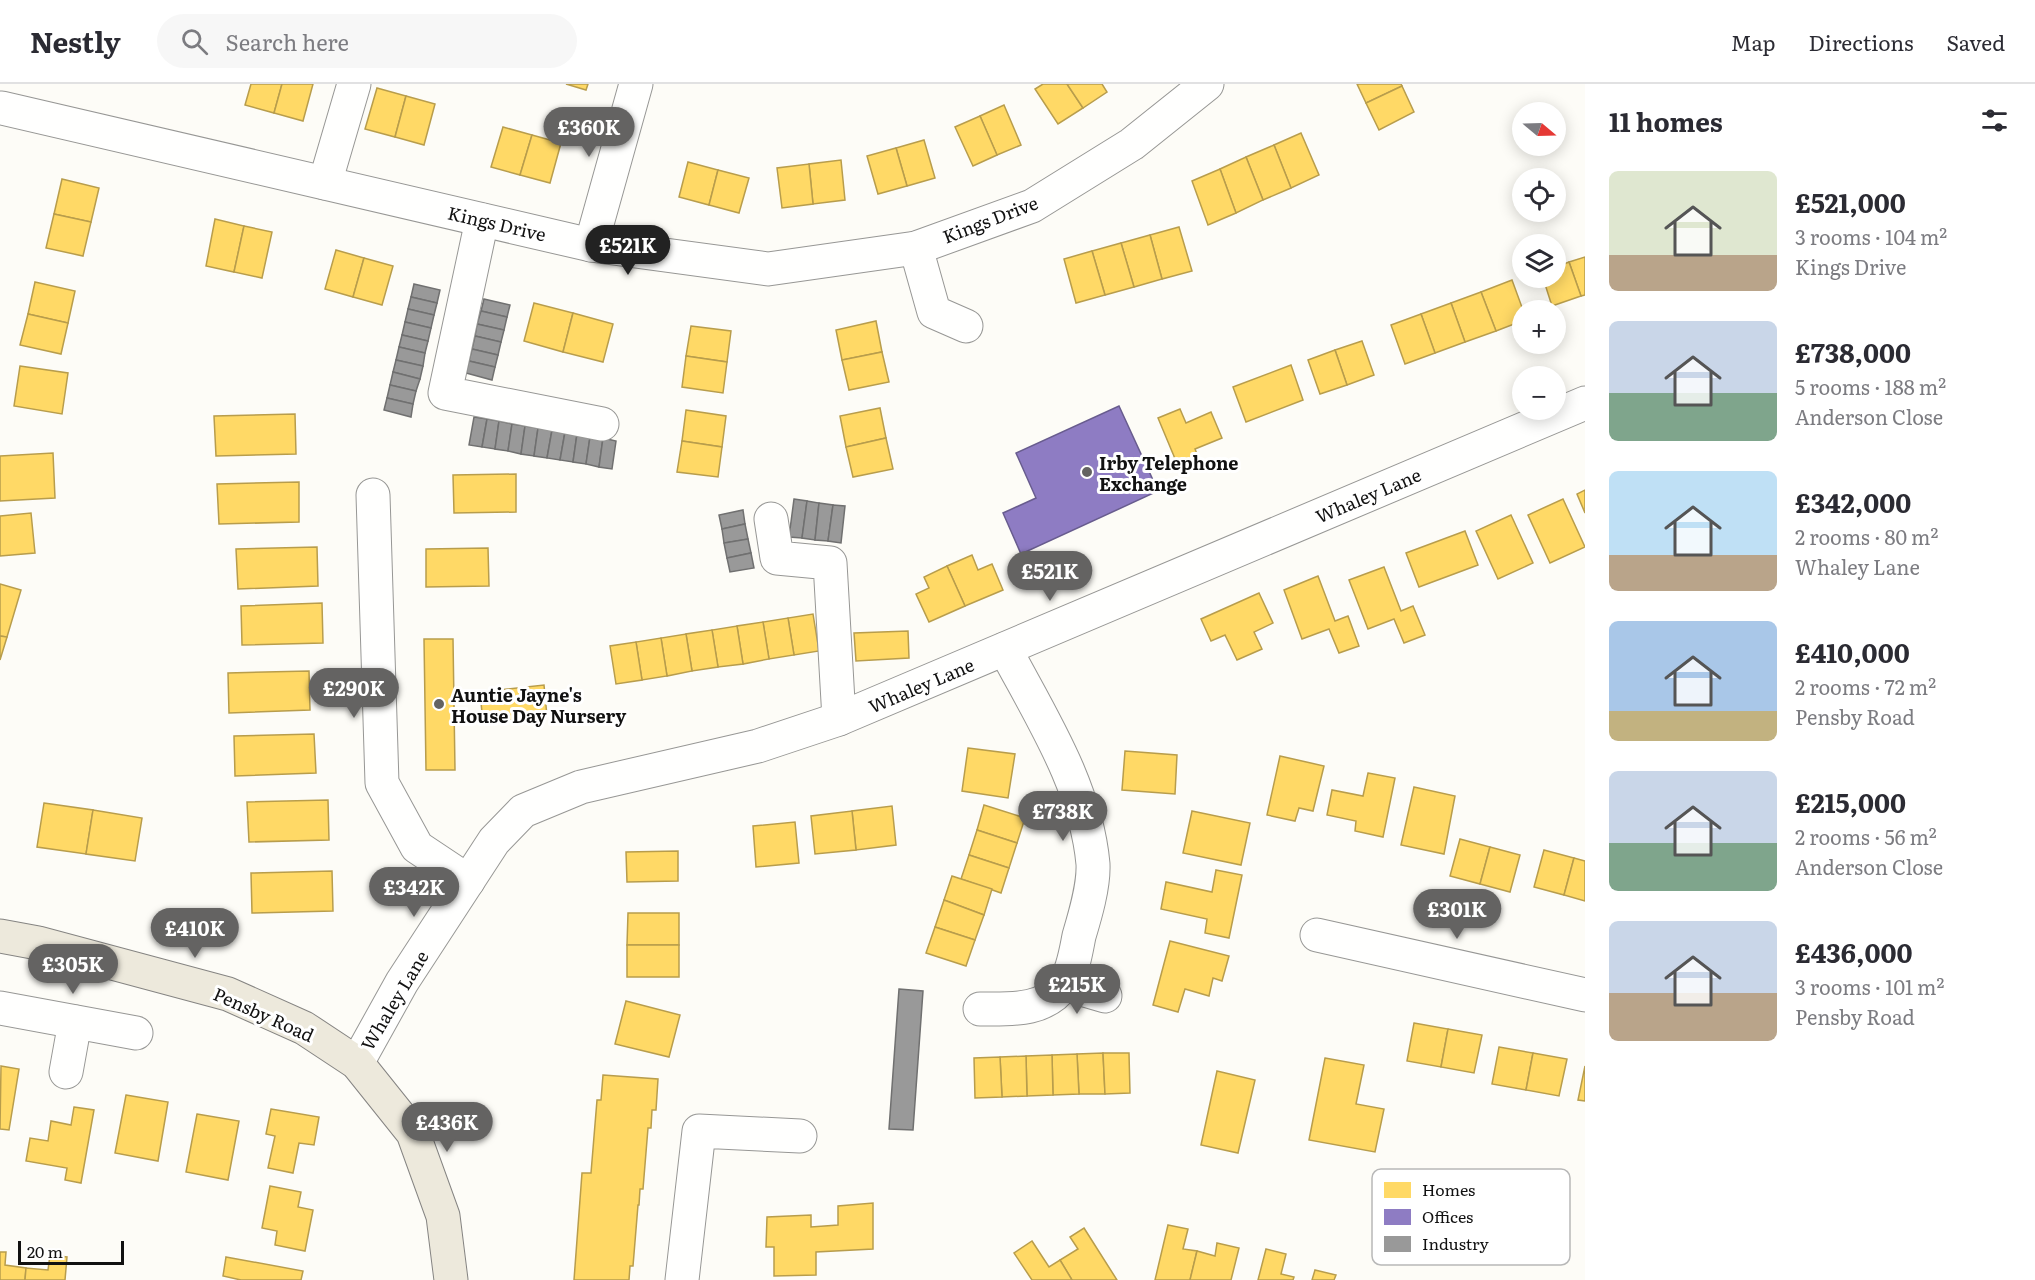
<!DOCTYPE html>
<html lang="en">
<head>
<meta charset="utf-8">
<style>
  :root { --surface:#fff; --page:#f7f7f7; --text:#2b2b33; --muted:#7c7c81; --line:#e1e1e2; --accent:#646362 }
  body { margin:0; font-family:Literata,serif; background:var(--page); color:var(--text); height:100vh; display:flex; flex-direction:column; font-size:22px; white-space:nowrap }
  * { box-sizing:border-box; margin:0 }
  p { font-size:20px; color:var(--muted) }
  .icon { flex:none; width:33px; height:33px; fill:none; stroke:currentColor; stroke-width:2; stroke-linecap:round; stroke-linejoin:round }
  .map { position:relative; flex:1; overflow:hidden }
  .drawer { display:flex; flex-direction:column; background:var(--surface); width:450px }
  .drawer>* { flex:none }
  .needle { width:39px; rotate:109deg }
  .buttons { position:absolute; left:1512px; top:18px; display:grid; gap:12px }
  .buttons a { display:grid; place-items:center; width:54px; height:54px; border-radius:50%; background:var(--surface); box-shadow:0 3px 15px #0003; font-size:30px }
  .scale { position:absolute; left:18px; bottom:15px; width:106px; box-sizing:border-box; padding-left:6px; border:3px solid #111; border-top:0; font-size:16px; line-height:21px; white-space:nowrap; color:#111; -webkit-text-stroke:4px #fff; paint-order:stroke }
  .price { position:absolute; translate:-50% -51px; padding:0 14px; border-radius:21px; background:var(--accent); color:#fff; font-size:20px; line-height:39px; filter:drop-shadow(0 2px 3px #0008) }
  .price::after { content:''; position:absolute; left:50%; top:36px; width:18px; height:14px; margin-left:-9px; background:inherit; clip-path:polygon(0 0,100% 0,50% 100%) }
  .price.current { background:#222; color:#fff }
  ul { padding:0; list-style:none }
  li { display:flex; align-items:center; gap:18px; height:150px; padding:0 24px }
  li span { display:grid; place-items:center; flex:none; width:168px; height:120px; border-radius:9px; color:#555 }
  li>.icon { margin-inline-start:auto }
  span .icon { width:72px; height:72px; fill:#fffc; stroke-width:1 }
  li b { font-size:26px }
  h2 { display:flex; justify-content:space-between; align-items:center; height:72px; padding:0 24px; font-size:26px }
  header { display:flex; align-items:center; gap:36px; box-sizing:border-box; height:84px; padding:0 30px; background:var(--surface); border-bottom:2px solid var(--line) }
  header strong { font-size:28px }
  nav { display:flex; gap:33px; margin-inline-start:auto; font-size:21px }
  .search { width:420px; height:54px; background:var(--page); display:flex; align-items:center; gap:15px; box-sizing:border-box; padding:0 21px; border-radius:33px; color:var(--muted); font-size:22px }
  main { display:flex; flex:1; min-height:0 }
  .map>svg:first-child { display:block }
  .homes { fill:#ffd966; stroke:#b89d4c; stroke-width:1.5 }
  .offices { fill:#8e7cc3; stroke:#685c8e; stroke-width:1.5 }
  .industry { fill:#999; stroke:#707070; stroke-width:1.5 }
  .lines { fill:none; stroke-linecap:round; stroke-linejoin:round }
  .minor-casing { stroke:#979795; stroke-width:35 }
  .major-casing { stroke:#858482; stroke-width:35 }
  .minor { stroke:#fffffe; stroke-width:33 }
  .major { stroke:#ede9dc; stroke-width:33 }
  .poi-dot { fill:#646362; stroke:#fff; stroke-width:2 }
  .labels { text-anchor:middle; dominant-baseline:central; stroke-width:6; stroke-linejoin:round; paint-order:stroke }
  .street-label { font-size:18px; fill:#111; stroke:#fff }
  .poi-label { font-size:18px; font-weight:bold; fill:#111; stroke:#fff; text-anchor:start }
  .key { fill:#fff; stroke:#b8b8b8; stroke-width:1.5 }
  .key-label { font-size:16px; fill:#111 }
</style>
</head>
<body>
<header>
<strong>Nestly</strong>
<div class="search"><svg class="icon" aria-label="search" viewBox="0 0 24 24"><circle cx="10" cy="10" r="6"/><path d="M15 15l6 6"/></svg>Search here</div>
<nav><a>Map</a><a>Directions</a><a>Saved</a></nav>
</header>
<main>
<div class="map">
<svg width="1585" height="1196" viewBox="0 0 1585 1196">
  <rect width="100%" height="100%" fill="#fdfcf7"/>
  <!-- homes -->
  <g class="homes">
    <path d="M251,0H282L274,29L245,21Z"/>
    <path d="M282,0H313L303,37L274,29Z"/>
    <path d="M566,0H588L586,6Z"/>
    <path d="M1043,0H1067L1083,24L1058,40L1035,5Z"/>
    <path d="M1067,0H1102L1107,8L1083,24Z"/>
    <path d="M1357,0H1401L1402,2L1366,19Z"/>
    <path d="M1402,2L1414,28L1379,46L1366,19Z"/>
    <path d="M377,4L406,12L395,53L365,45Z"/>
    <path d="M406,12L435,20L424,61L395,53Z"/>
    <path d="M1004,21L1021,61L997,71L980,32Z"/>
    <path d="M980,32L997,71L973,82L955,43Z"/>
    <path d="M503,43L532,51L520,91L491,83Z"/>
    <path d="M1301,49L1319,91L1291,104L1274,61Z"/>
    <path d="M532,51L561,59L550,99L520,91Z"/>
    <path d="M924,56L935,94L907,102L896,64Z"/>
    <path d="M1274,61L1291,104L1263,116L1246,73Z"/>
    <path d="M896,64L907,102L878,110L867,72Z"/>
    <path d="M1246,73L1263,116L1236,129L1220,85Z"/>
    <path d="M841,76L845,116L813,120L809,80Z"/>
    <path d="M688,78L718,86L709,121L679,113Z"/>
    <path d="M809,80L813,120L782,124L777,84Z"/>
    <path d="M1220,85L1236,129L1208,141L1192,97Z"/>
    <path d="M718,86L749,94L739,129L709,121Z"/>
    <path d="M62,95L99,104L91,138L54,130Z"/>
    <path d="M54,130L91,138L83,172L46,164Z"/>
    <path d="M215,135L244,142L234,188L206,182Z"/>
    <path d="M244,142L272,148L262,194L234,188Z"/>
    <path d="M1179,143L1192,187L1162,195L1150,151Z"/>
    <path d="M1150,151L1162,195L1134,203L1121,159Z"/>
    <path d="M1121,159L1134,203L1105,211L1092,167Z"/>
    <path d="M336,166L364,174L353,213L325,205Z"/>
    <path d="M1092,167L1105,211L1076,219L1064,175Z"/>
    <path d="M1585,173V211L1581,212L1569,178Z"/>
    <path d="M364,174L393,182L382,221L353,213Z"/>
    <path d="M1569,178L1581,212L1552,222L1543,194H1556V183Z"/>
    <path d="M1512,196L1523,226L1522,237L1496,247L1481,208Z"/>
    <path d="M35,198L75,207L68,239L28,230Z"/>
    <path d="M1481,208L1496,247L1465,258L1451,219Z"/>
    <path d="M534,219L573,229L563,268L524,257Z"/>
    <path d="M1451,219L1465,258L1435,269L1421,230Z"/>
    <path d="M573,229L613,240L603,278L563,268Z"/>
    <path d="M28,230L68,239L61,270L20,261Z"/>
    <path d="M1421,230L1435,269L1405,280L1391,241Z"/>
    <path d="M876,237L882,268L842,276L836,246Z"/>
    <path d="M691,242L731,247L727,278L686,272Z"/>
    <path d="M1362,257L1374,291L1347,301L1335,266Z"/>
    <path d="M1335,266L1347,301L1320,310L1308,276Z"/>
    <path d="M882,268L889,298L849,306L842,276Z"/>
    <path d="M686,272L727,278L723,309L682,303Z"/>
    <path d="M1291,281L1303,316L1246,338L1233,303Z"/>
    <path d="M20,282L68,289L62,330L14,322Z"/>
    <path d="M880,324L886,354L846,363L840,332Z"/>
    <path d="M1180,325L1186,339L1211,328L1222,354L1195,365L1201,380L1181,389L1158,334Z"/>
    <path d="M686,326L726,332L722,363L682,357Z"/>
    <path d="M295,330L296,370L216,372L214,332Z"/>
    <path d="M886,354L893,385L853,393L846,363Z"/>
    <path d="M682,357L722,363L718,393L677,388Z"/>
    <path d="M53,369L55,414L0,417V372Z"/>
    <path d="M516,390V428L454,429L453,391Z"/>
    <path d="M299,398V438L219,440L217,400Z"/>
    <path d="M1585,406V429L1577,410Z"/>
    <path d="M1563,415L1585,463L1550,479L1528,431Z"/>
    <path d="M31,429L35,469L0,472V432Z"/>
    <path d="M1511,431L1533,479L1498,495L1476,447Z"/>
    <path d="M1465,447L1478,481L1419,503L1406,469Z"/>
    <path d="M317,463L318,502L238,505L236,465Z"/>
    <path d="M488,464L489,502L426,503V465Z"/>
    <path d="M972,471L978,486L992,480L1003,506L965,522L947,482Z"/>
    <path d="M947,482L965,522L929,538L916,510L929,504L924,493Z"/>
    <path d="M1384,483L1401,527L1413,522L1425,551L1404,559L1394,535L1368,545L1349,496Z"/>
    <path d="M1318,492L1335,537L1348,532L1359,562L1339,569L1329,545L1302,555L1284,506Z"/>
    <path d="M0,500L21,506L7,553L0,552Z"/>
    <path d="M1259,509L1273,539L1254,548L1262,565L1237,576L1225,551L1211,557L1201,535Z"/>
    <path d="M322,519L323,559L242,561L241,522Z"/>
    <path d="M813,530L819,567L794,571L788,534Z"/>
    <path d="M788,534L794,571L769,575L763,538Z"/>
    <path d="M763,538L769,575L743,580L737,542Z"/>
    <path d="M737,542L743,580L718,583L712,546Z"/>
    <path d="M712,546L718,583L692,587L686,550Z"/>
    <path d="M908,547L909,574L856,577L854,549Z"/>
    <path d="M686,550L692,587L667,592L661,554Z"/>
    <path d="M0,552L7,553L0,576Z"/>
    <path d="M661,554L667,592L642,596L636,558Z"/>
    <path d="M424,555H453L455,686H426Z"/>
    <path d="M636,558L642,596L616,600L610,562Z"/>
    <path d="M309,587L310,626L229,629L228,589Z"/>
    <path d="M544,601L547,632L483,639L480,608Z"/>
    <path d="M314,650L316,689L235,692L234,652Z"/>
    <path d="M968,664L1015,670L1008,714L962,707Z"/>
    <path d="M1125,667L1177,671L1175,710L1122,706Z"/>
    <path d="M1280,672L1324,682L1313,727L1299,724L1295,737L1267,731Z"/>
    <path d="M1368,689L1395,694L1383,753L1355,747L1356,737L1327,731L1332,706L1363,712Z"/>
    <path d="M1414,703L1455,712L1444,770L1401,761Z"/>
    <path d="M328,716L329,756L249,758L247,718Z"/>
    <path d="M44,719L93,726L86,770L37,763Z"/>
    <path d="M984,721L1025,734L1017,759L977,746Z"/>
    <path d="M892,722L896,761L856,766L852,727Z"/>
    <path d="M93,726L142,734L135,777L86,770Z"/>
    <path d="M852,727L856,766L815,770L811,732Z"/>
    <path d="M1192,727L1250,739L1241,781L1183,769Z"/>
    <path d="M795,738L799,779L756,783L753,742Z"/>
    <path d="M977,746L1017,759L1009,784L969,771Z"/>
    <path d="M1460,755L1490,763L1480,800L1450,792Z"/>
    <path d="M1490,763L1520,771L1510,808L1480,800Z"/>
    <path d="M1544,766L1574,774L1564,811L1534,803Z"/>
    <path d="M678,767V797L627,798L626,768Z"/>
    <path d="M969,771L1009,784L1001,809L961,795Z"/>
    <path d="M1574,774L1585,777V817L1564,811Z"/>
    <path d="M1216,786L1242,791L1229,854L1205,849L1207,835L1161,825L1166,798L1212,808Z"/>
    <path d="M332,787L333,827L252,829L251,789Z"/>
    <path d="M952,792L992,805L984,831L944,816Z"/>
    <path d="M944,816L984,831L975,856L935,843Z"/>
    <path d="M628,829H679V861H627Z"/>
    <path d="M935,843L975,856L966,882L926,869Z"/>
    <path d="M1170,857L1229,872L1222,897L1213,894L1209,912L1185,905L1178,928L1153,921Z"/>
    <rect x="627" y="861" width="52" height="32"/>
    <path d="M626,917L680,931L669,973L615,960Z"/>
    <path d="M1414,939L1448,945L1441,983L1407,977Z"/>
    <path d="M1448,945L1482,951L1474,989L1441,983Z"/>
    <path d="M1499,963L1533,969L1526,1006L1492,1000Z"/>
    <path d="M1103,969L1105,1010H1079L1077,970Z"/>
    <path d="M1103,969H1129L1130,1009L1105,1010Z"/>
    <path d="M1533,969L1567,975L1559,1012L1526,1006Z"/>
    <path d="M1077,970L1079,1010L1053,1011L1052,971Z"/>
    <path d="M1052,971L1053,1011L1027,1012L1026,972Z"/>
    <path d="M1026,972L1027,1012L1002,1013L1000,973Z"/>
    <path d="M1000,973L1002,1013L975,1014L974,974Z"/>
    <path d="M1325,974L1364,981L1356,1020L1384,1025L1375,1068L1309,1056Z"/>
    <path d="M1,982L19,985L9,1046L0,1045Z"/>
    <path d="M1585,982V1017L1578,1016Z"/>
    <path d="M1217,987L1255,996L1238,1069L1201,1061Z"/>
    <path d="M603,991L658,995L656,1026H652L651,1044H648L643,1105H640L639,1121H638L633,1182H630L629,1196H574L582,1089H591L597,1016H601Z"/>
    <path d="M126,1011L168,1018L158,1077L115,1069Z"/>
    <path d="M74,1023L94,1026L81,1099L65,1096L67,1084L26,1077L30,1054L48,1057L51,1037L71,1041Z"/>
    <path d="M271,1025L319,1033L314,1061L299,1059L293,1089L268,1084L275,1052L266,1050Z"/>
    <path d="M197,1030L239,1037L228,1096L186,1088Z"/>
    <path d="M270,1102L301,1108L298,1123L313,1126L305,1167L275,1161L277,1147L262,1144Z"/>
    <path d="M873,1119V1165L816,1168V1191L774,1192V1163H766L767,1133L811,1131V1143L838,1141V1122Z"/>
    <path d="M1168,1141L1188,1145L1183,1165L1197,1167L1190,1196H1155Z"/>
    <path d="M1084,1144L1117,1196H1072L1060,1176L1078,1165L1070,1153Z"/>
    <path d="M1032,1157L1049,1183L1060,1176L1072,1196H1032L1014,1169Z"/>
    <path d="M1217,1159L1239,1164L1231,1196H1190L1197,1167L1215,1172Z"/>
    <path d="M1266,1165L1286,1170L1281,1190L1294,1193L1293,1196H1258Z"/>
    <path d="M0,1168H6L5,1181L26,1184L25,1196H0Z"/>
    <path d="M50,1171L67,1173L65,1196H25L26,1184L48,1186Z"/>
    <path d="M226,1173L303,1187L301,1196H241L223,1192Z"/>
    <path d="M1315,1186L1336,1191L1334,1196H1312Z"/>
  </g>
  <!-- offices -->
  <path class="offices" d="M1119,322L1158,407L1021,470L1003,429L1036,414L1016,369Z"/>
  <!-- industry -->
  <g class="industry">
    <path d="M414,200L440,206L437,219L411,213Z"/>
    <path d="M411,213L437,219L434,231L408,225Z"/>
    <path d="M484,215L510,221L507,233L481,227Z"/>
    <path d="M408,225L434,231L431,244L405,238Z"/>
    <path d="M481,227L507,233L504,246L477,240Z"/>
    <path d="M405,238L431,244L428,257L402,251Z"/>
    <path d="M477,240L504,246L501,258L475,252Z"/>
    <path d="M402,251L428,257L425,269L399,263Z"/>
    <path d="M475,252L501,258L498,271L472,265Z"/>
    <path d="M399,263L425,269L423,282L396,276Z"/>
    <path d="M472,265L498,271L495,283L469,277Z"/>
    <path d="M396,276L423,282L420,295L393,288Z"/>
    <path d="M469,277L495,283L492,296L466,289Z"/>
    <path d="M393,288L420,295L416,307L390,301Z"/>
    <path d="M390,301L416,307L413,320L387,314Z"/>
    <path d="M387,314L413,320L411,333L384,326Z"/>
    <path d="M474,333L487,335L482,363L469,361Z"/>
    <path d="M487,335L499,337L495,365L482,363Z"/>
    <path d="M499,337L512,340L508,367L495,365Z"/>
    <path d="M512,340L525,342L521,370L508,367Z"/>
    <path d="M525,342L538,344L534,372L521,370Z"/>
    <path d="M538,344L552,346L547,374L534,372Z"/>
    <path d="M552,346L565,348L560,376L547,374Z"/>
    <path d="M565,348L577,350L573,378L560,376Z"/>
    <path d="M577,350L590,353L586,380L573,378Z"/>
    <path d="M590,353L603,354L599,383L586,380Z"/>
    <path d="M603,354L616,357L612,385L599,383Z"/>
    <path d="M794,415L807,417L802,454L789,453Z"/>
    <path d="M807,417L819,419L815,456L802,454Z"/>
    <path d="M819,419L833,421L828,457L815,456Z"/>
    <path d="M833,421L845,422L841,459L828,457Z"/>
    <path d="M743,426L745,440L722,445L719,431Z"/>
    <path d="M745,440L748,455L724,459L722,445Z"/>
    <path d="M748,455L751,469L727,474L724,459Z"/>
    <path d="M751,469L754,484L730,488L727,474Z"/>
    <path d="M899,905L923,907L913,1046L889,1045Z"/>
  </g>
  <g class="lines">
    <!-- minor casing -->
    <g class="minor-casing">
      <g id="minor">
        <path d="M2,24L591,161L768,185L916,164L1032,122L1132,60L1207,0"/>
        <path d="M325,99L354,0"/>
        <path d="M482,136L445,309L602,340"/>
        <path d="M591,161L636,0"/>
        <path d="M916,164L934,228L966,242"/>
        <path d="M373,411L382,699L417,763L468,797"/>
        <path d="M771,435L777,474L830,479L839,635"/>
        <path d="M1317,851L1585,911"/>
        <path d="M1064,900L1105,912"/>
        <path d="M0,924L136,949"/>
        <path d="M980,925C1010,925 1045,928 1064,900C1073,888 1076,867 1079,852C1085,832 1094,802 1093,780C1086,702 1041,633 1005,565"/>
        <path d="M357,979L402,898L494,757L523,727L581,703L758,662L839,635L1585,319"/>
        <path d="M66,988L75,938"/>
        <path d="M682,1196L699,1047L800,1052"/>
      </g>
    </g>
    <!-- major casing -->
    <g class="major-casing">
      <path id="major" d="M0,852L38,859L228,910L304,944L357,979L413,1049L443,1132L451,1196"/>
    </g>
    <!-- minor -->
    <use href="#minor" class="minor"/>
    <!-- major -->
    <use href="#major" class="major"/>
  </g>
  <!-- markers -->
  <g class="poi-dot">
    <circle cx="1087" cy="388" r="6"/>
    <circle cx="439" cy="620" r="6"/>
  </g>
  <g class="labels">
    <!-- street labels -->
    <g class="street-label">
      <text transform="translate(990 135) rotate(-21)">Kings Drive</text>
      <text transform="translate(497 139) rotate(13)">Kings Drive</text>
      <text transform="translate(1368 411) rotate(-23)">Whaley Lane</text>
      <text transform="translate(921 601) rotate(-23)">Whaley Lane</text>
      <text transform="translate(394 916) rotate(-59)">Whaley Lane</text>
      <text transform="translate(264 930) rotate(24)">Pensby Road</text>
    </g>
    <!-- poi labels -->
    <g class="poi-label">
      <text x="1099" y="378">Irby Telephone<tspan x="1099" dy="21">Exchange</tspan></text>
      <text x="451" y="610">Auntie Jayne's<tspan x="451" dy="21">House Day Nursery</tspan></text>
    </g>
  </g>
  <!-- legend -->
  <rect x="1372" y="1085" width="198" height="96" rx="9" class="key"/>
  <rect x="1384" y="1098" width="27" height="16" fill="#ffd966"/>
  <rect x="1384" y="1125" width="27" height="16" fill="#8e7cc3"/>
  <rect x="1384" y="1152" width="27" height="16" fill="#999"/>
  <g class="key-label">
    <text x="1422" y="1112">Homes</text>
    <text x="1422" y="1139">Offices</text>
    <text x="1422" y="1166">Industry</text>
  </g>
</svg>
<div class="buttons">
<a><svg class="needle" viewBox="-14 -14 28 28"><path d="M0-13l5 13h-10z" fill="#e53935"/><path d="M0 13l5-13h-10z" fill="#7c7c81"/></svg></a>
<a><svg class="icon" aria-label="locate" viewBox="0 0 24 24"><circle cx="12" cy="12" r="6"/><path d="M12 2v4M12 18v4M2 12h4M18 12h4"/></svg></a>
<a><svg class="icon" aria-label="layers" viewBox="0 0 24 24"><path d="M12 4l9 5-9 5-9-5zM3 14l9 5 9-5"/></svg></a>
<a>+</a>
<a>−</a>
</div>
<div class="scale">20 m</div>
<b class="price" style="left:589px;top:74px">£360K</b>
<b class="price current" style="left:628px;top:192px">£521K</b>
<b class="price" style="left:1050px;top:518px">£521K</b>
<b class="price" style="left:354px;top:635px">£290K</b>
<b class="price" style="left:1063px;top:758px">£738K</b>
<b class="price" style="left:414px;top:834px">£342K</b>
<b class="price" style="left:1457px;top:856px">£301K</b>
<b class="price" style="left:195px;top:875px">£410K</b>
<b class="price" style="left:73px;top:911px">£305K</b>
<b class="price" style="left:1077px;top:931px">£215K</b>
<b class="price" style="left:447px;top:1069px">£436K</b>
</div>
<section class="drawer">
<h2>11 homes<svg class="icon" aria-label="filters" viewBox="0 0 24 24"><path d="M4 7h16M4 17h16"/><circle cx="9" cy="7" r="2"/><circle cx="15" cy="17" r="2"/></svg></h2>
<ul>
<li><span style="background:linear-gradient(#dfe7d0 70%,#b9a48a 0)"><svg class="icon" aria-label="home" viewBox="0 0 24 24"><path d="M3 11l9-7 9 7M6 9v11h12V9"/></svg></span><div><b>£521,000</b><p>3 rooms · 104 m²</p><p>Kings Drive</p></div></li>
<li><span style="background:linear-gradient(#c9d6e8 60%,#7fa58c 0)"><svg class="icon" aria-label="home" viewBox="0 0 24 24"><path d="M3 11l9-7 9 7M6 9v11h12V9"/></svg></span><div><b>£738,000</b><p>5 rooms · 188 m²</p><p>Anderson Close</p></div></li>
<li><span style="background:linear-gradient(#bfe0f5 70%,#b9a48a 0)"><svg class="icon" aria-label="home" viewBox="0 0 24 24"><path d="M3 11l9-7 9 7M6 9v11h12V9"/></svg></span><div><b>£342,000</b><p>2 rooms · 80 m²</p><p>Whaley Lane</p></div></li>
<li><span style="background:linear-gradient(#a9c7e8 75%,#c2b280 0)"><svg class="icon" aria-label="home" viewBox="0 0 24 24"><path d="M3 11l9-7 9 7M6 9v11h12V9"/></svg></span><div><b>£410,000</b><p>2 rooms · 72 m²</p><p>Pensby Road</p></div></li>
<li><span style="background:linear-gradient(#c9d6e8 60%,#7fa58c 0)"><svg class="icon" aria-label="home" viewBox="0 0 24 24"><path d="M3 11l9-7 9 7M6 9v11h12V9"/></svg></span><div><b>£215,000</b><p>2 rooms · 56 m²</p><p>Anderson Close</p></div></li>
<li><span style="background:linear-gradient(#c9d6e8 60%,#b9a48a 0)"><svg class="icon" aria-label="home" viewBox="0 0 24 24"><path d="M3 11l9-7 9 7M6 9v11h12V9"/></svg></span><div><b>£436,000</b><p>3 rooms · 101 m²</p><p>Pensby Road</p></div></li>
</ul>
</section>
</main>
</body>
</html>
